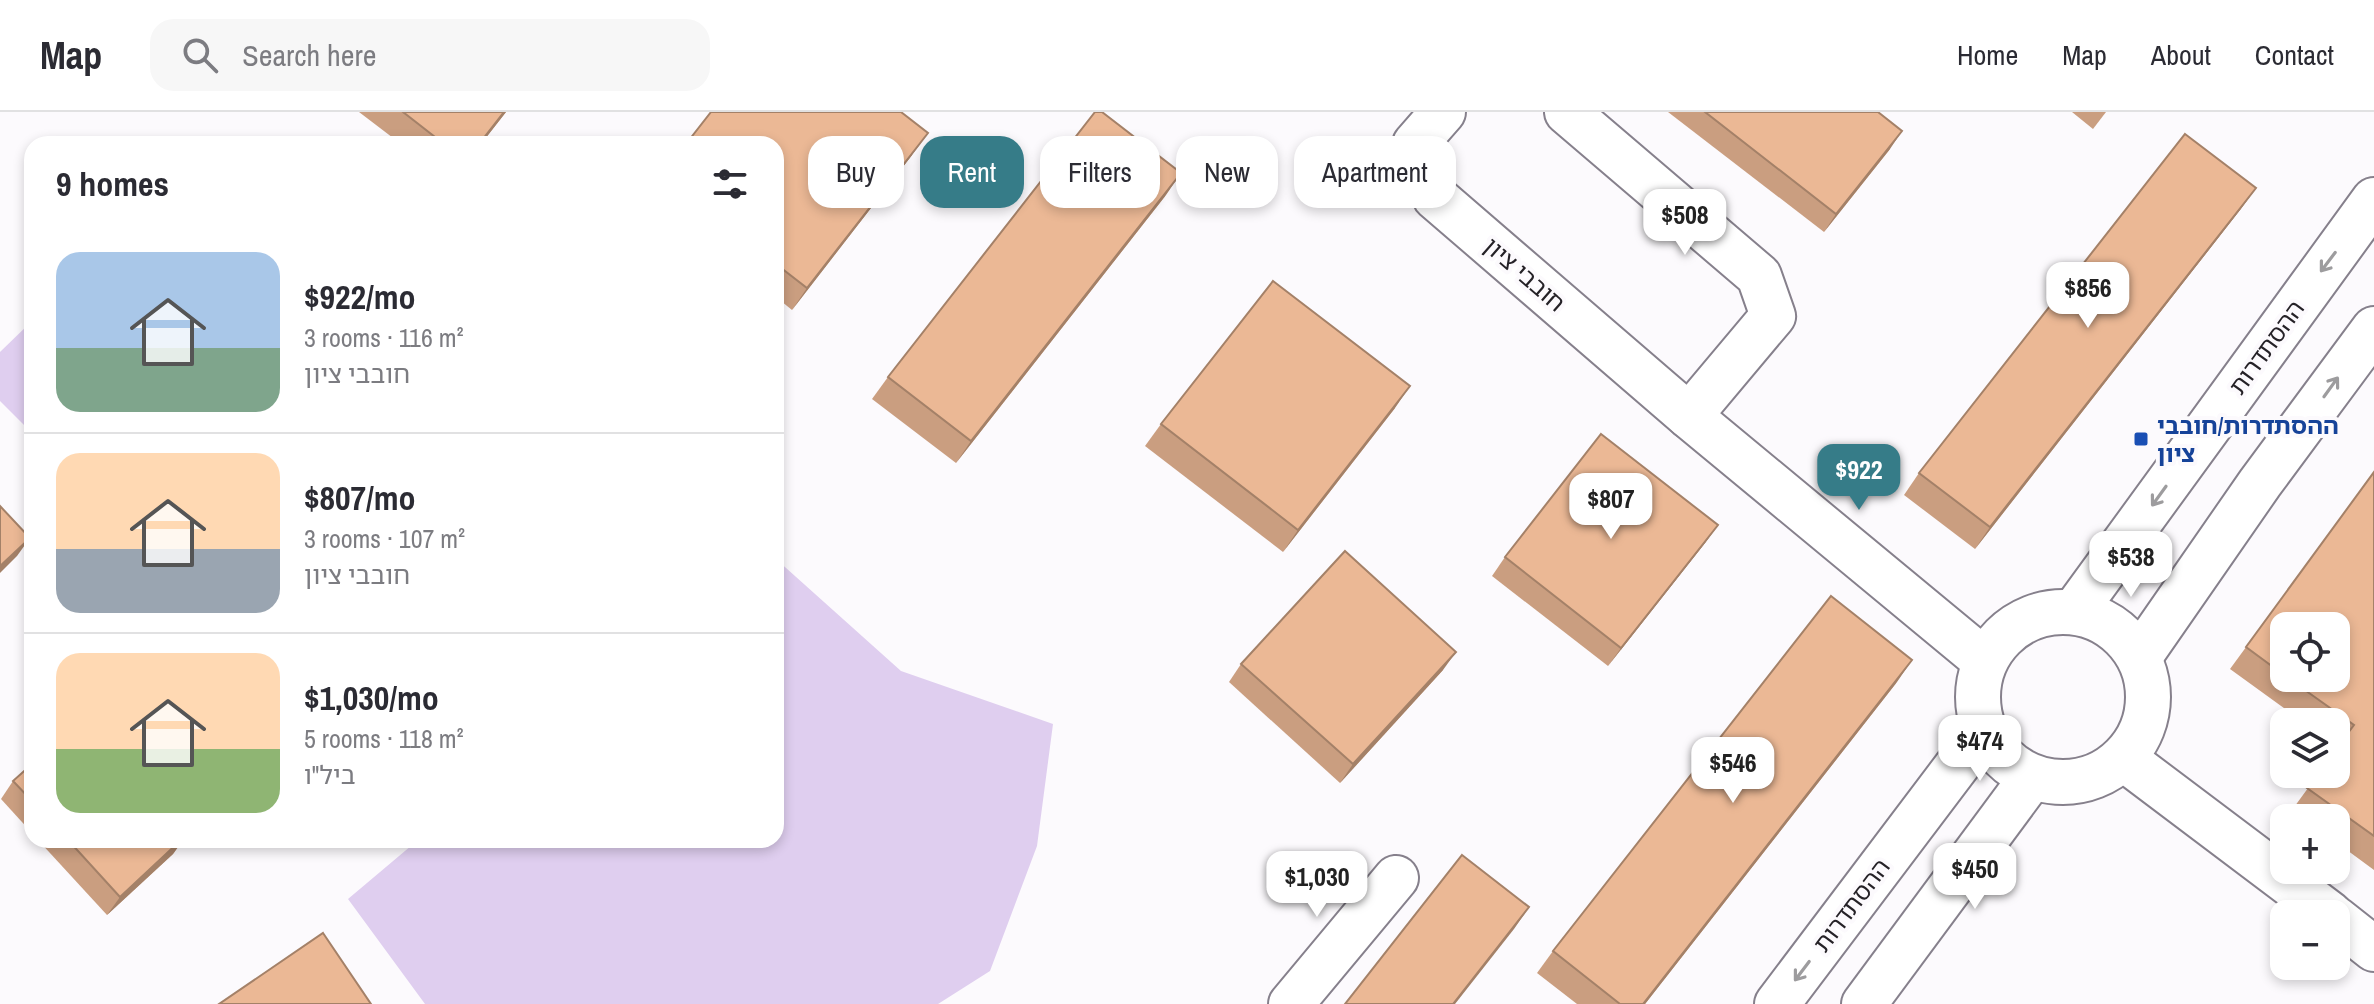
<!DOCTYPE html>
<html lang="en">
<head>
<meta charset="utf-8">
<style>
  :root { --surface:#fff; --page:#f7f7f7; --text:#2b2b33; --muted:#7c7c81; --line:#e1e1e2; --accent:#367c88 }
  body { margin:0; font-family:"Archivo Narrow","Noto Sans Hebrew",sans-serif; background:var(--page); color:var(--text); height:100vh; display:flex; flex-direction:column; font-size:30px; white-space:nowrap }
  * { box-sizing:border-box; margin:0 }
  p { font-size:26px; color:var(--muted) }
  .icon { flex:none; width:44px; height:44px; fill:none; stroke:currentColor; stroke-width:2; stroke-linecap:round; stroke-linejoin:round }
  .map { position:relative; flex:1; overflow:hidden }
  .side { position:absolute; left:24px; top:24px; width:760px; height:712px; display:flex; flex-direction:column; background:var(--surface); border-radius:24px; box-shadow:0 4px 12px #0003 }
  .side>* { flex:none }
  .banner { position:absolute; left:808px; top:24px; width:760px; height:72px; display:flex; gap:16px }
  .controls { position:absolute; left:2270px; top:500px; display:grid; gap:16px }
  .controls a { display:grid; place-items:center; width:80px; height:80px; border-radius:16px; background:var(--surface); box-shadow:0 4px 12px #0003; font-size:40px }
  .price { position:absolute; translate:-50% -68px; padding:0 18px; border-radius:16px; background:#fff; color:#222; font-size:26px; line-height:52px; filter:drop-shadow(0 2px 4px #0008) }
  .price::after { content:''; position:absolute; left:50%; top:48px; width:24px; height:18px; margin-left:-12px; background:inherit; clip-path:polygon(0 0,100% 0,50% 100%) }
  .price.selected { background:var(--accent); color:#fff }
  ul { padding:0; list-style:none }
  li { display:flex; align-items:center; gap:24px; height:200px; padding:0 32px }
  li+li { border-top:2px solid var(--line) }
  li span { display:grid; place-items:center; flex:none; width:224px; height:160px; border-radius:24px; color:#555 }
  li>.icon { margin-inline-start:auto }
  span .icon { width:96px; height:96px; fill:#fffc; stroke-width:1 }
  li b { font-size:34px }
  h2 { display:flex; justify-content:space-between; align-items:center; height:96px; padding:0 32px; font-size:34px }
  .tag { padding:0 28px; border-radius:24px; background:var(--surface); box-shadow:0 4px 12px #0003; font-size:28px; line-height:72px }
  .tag.selected { background:var(--accent); color:#fff }
  header { display:flex; align-items:center; gap:48px; box-sizing:border-box; height:112px; padding:0 40px; background:var(--surface); border-bottom:2px solid var(--line) }
  header strong { font-size:38px }
  nav { display:flex; gap:44px; margin-inline-start:auto; font-size:28px }
  .search { width:560px; height:72px; background:var(--page); display:flex; align-items:center; gap:20px; box-sizing:border-box; padding:0 28px; border-radius:24px; color:var(--muted); font-size:30px }
  .map>svg:first-child { display:block }
  .green { fill:#dfceef }
  .lines { fill:none; stroke-linecap:round; stroke-linejoin:round }
  .minor-casing { stroke:#86808c; stroke-width:48 }
  .minor { stroke:#fff; stroke-width:44 }
  .wall { fill:#ca9e80; fill-rule:evenodd }
  .shaded-wall { fill:#a48168 }
  .building { fill:#ebb895; stroke:#a48168; stroke-width:2 }
  .oneway { stroke:#9d9c9e }
  .transit-dot { fill:#1a4fb4; stroke:#fcfafd; stroke-width:3 }
  .labels { text-anchor:middle; dominant-baseline:central; stroke-width:8; stroke-linejoin:round; paint-order:stroke }
  .street-label { font-size:24px; fill:#252227; stroke:#fcfafd }
  .transit-label { font-size:24px; font-weight:bold; fill:#164399; stroke:#fcfafd; text-anchor:start }
</style>
</head>
<body>
<header>
<strong>Map</strong>
<div class="search"><svg class="icon" aria-label="search" viewBox="0 0 24 24"><circle cx="10" cy="10" r="6"/><path d="M15 15l6 6"/></svg>Search here</div>
<nav><a>Home</a><a>Map</a><a>About</a><a>Contact</a></nav>
</header>
<div class="map">
<svg width="2374" height="892" viewBox="0 0 2374 892">
  <rect width="100%" height="100%" fill="#fcfafd"/>
  <!-- green -->
  <g class="green">
    <path d="M32,209V321L0,289V240Z"/>
    <path d="M776,447L901,559L1053,612L1037,734L990,859L938,892H425L348,787L418,728H776Z"/>
  </g>
  <g class="lines">
    <!-- minor casing -->
    <g class="minor-casing">
      <g id="minor">
        <path d="M1443,0L1415,32L1435,85L1689,304L1985,549"/>
        <path d="M1567,0L1759,164L1773,204L1689,304"/>
        <circle cx="2063" cy="585" r="85"/>
        <path d="M2074,500L2374,88"/>
        <path d="M2140,544L2260,371L2374,217"/>
        <path d="M2123,646L2330,802"/>
        <path d="M2336,807L2374,837"/>
        <path d="M1291,892L1396,766"/>
        <path d="M1777,892L1984,618"/>
        <path d="M1864,892L2032,665"/>
      </g>
    </g>
    <!-- minor -->
    <use href="#minor" class="minor"/>
  </g>
  <!-- wall -->
  <g class="wall">
    <path d="M359,0H506L481,32H401Z"/>
    <path d="M1668,0H1878L1890,37L1824,120Z"/>
    <path d="M2072,0H2106L2093,17Z"/>
    <path d="M776,32L912,43L792,198L776,185Z"/>
    <path d="M2256,76L2240,98L1975,437L1904,383L1919,361Z"/>
    <path d="M1166,83L956,351L872,287L888,265Z"/>
    <path d="M1395,296L1283,440L1145,334L1161,312Z"/>
    <path d="M2374,360V758L2336,730V706H2303L2292,698L2338,635L2336,633V610H2303L2230,557ZM2284,514L2336,566H2284Z"/>
    <path d="M1718,413L1705,431L1608,554L1492,464L1505,445Z"/>
    <path d="M1241,552L1443,558L1340,671L1229,570Z"/>
    <path d="M1897,570L1645,892H1577L1537,861L1553,839Z"/>
    <path d="M32,652V721L1,687L13,669Z"/>
    <path d="M38,728H183L173,742L107,803Z"/>
  </g>
  <!-- shaded-wall -->
  <g class="shaded-wall">
    <path d="M504,0H506L481,32H479Z"/>
    <path d="M1902,19L1890,37L1824,120L1836,102Z"/>
    <path d="M928,21L912,43L792,198L807,176Z"/>
    <path d="M1181,61L1166,83L956,351L971,329Z"/>
    <path d="M2256,76L2240,98L1975,437L1990,415Z"/>
    <path d="M1410,274L1395,296L1283,440L1298,418Z"/>
    <path d="M1718,413L1705,431L1608,554L1621,536Z"/>
    <path d="M30,426L17,444L0,461V454Z"/>
    <path d="M1456,540L1443,558L1340,671L1353,652Z"/>
    <path d="M1912,548L1897,570L1645,892H1643Z"/>
    <path d="M181,728H183L173,742L107,803L120,785Z"/>
    <path d="M1529,795L1514,817L1455,892H1453Z"/>
  </g>
  <!-- building -->
  <g class="building">
    <path d="M403,0H504L479,32H444Z"/>
    <path d="M711,0H901L928,21L807,176L776,152V32H686Z"/>
    <path d="M1095,0H1102L1181,61L971,329L888,265Z"/>
    <path d="M1705,0H1878L1902,19L1836,102Z"/>
    <path d="M2185,22L2256,76L1990,415L1919,361Z"/>
    <path d="M1273,169L1410,274L1298,418L1161,312Z"/>
    <path d="M1601,322L1718,413L1621,536L1505,445Z"/>
    <path d="M2374,360V724L2307,676L2317,662H2336V637L2354,613L2288,566H2336V514H2284V563L2246,535Z"/>
    <path d="M0,394L30,426L0,454Z"/>
    <path d="M1345,439L1456,540L1353,652L1241,552Z"/>
    <path d="M1831,484L1912,548L1643,892H1620L1553,839Z"/>
    <path d="M32,652V689L13,669Z"/>
    <path d="M68,728H181L120,785Z"/>
    <path d="M1462,743L1529,795L1453,892H1345Z"/>
    <path d="M323,821L371,892H219Z"/>
  </g>
  <!-- one-way arrows -->
  <defs><path id="oneway-shaft" d="M-6 0H5M1.5-3L5.5 0L1.5 3" fill="none" stroke-width="1.6" stroke-linecap="round" stroke-linejoin="round" transform="scale(2)"/></defs>
  <g class="oneway">
    <use href="#oneway-shaft" transform="translate(2328 150) rotate(127)"/>
    <use href="#oneway-shaft" transform="translate(2331 275) rotate(-54)"/>
    <use href="#oneway-shaft" transform="translate(2159 384) rotate(126)"/>
    <use href="#oneway-shaft" transform="translate(1802 859) rotate(127)"/>
  </g>
  <!-- markers -->
  <rect class="transit-dot" x="2133" y="319" width="16" height="16" rx="4"/>
  <g class="labels">
    <!-- street labels -->
    <g class="street-label">
      <text transform="translate(1525 162) rotate(41)">חובבי ציון</text>
      <text transform="translate(2266 235) rotate(-54)">ההסתדרות</text>
      <text transform="translate(1851 793) rotate(-53)">ההסתדרות</text>
    </g>
    <!-- transit labels -->
    <g class="transit-label">
      <text x="2157" y="313">ההסתדרות/חובבי<tspan x="2157" dy="28">ציון</tspan></text>
    </g>
  </g>
</svg>
<div class="controls">
<a><svg class="icon" aria-label="locate" viewBox="0 0 24 24"><circle cx="12" cy="12" r="6"/><path d="M12 2v4M12 18v4M2 12h4M18 12h4"/></svg></a>
<a><svg class="icon" aria-label="layers" viewBox="0 0 24 24"><path d="M12 4l9 5-9 5-9-5zM3 14l9 5 9-5"/></svg></a>
<a>+</a>
<a>−</a>
</div>
<b class="price" style="left:1685px;top:145px">$508</b>
<b class="price" style="left:2088px;top:218px">$856</b>
<b class="price selected" style="left:1859px;top:400px">$922</b>
<b class="price" style="left:1611px;top:429px">$807</b>
<b class="price" style="left:2131px;top:487px">$538</b>
<b class="price" style="left:1980px;top:671px">$474</b>
<b class="price" style="left:1733px;top:693px">$546</b>
<b class="price" style="left:1975px;top:799px">$450</b>
<b class="price" style="left:1317px;top:807px">$1,030</b>
<div class="banner">
<a class="tag">Buy</a>
<a class="tag selected">Rent</a>
<a class="tag">Filters</a>
<a class="tag">New</a>
<a class="tag">Apartment</a>
</div>
<section class="side">
<h2>9 homes<svg class="icon" aria-label="filters" viewBox="0 0 24 24"><path d="M4 7h16M4 17h16"/><circle cx="9" cy="7" r="2"/><circle cx="15" cy="17" r="2"/></svg></h2>
<ul>
<li><span style="background:linear-gradient(#a9c7e8 60%,#7fa58c 0)"><svg class="icon" aria-label="home" viewBox="0 0 24 24"><path d="M3 11l9-7 9 7M6 9v11h12V9"/></svg></span><div><b>$922/mo</b><p>3 rooms · 116 m²</p><p>חובבי ציון</p></div></li>
<li><span style="background:linear-gradient(#ffd9b3 60%,#9aa5b1 0)"><svg class="icon" aria-label="home" viewBox="0 0 24 24"><path d="M3 11l9-7 9 7M6 9v11h12V9"/></svg></span><div><b>$807/mo</b><p>3 rooms · 107 m²</p><p>חובבי ציון</p></div></li>
<li><span style="background:linear-gradient(#ffd9b3 60%,#8fb573 0)"><svg class="icon" aria-label="home" viewBox="0 0 24 24"><path d="M3 11l9-7 9 7M6 9v11h12V9"/></svg></span><div><b>$1,030/mo</b><p>5 rooms · 118 m²</p><p>ביל&quot;ו</p></div></li>
</ul>
</section>
</div>
</body>
</html>
